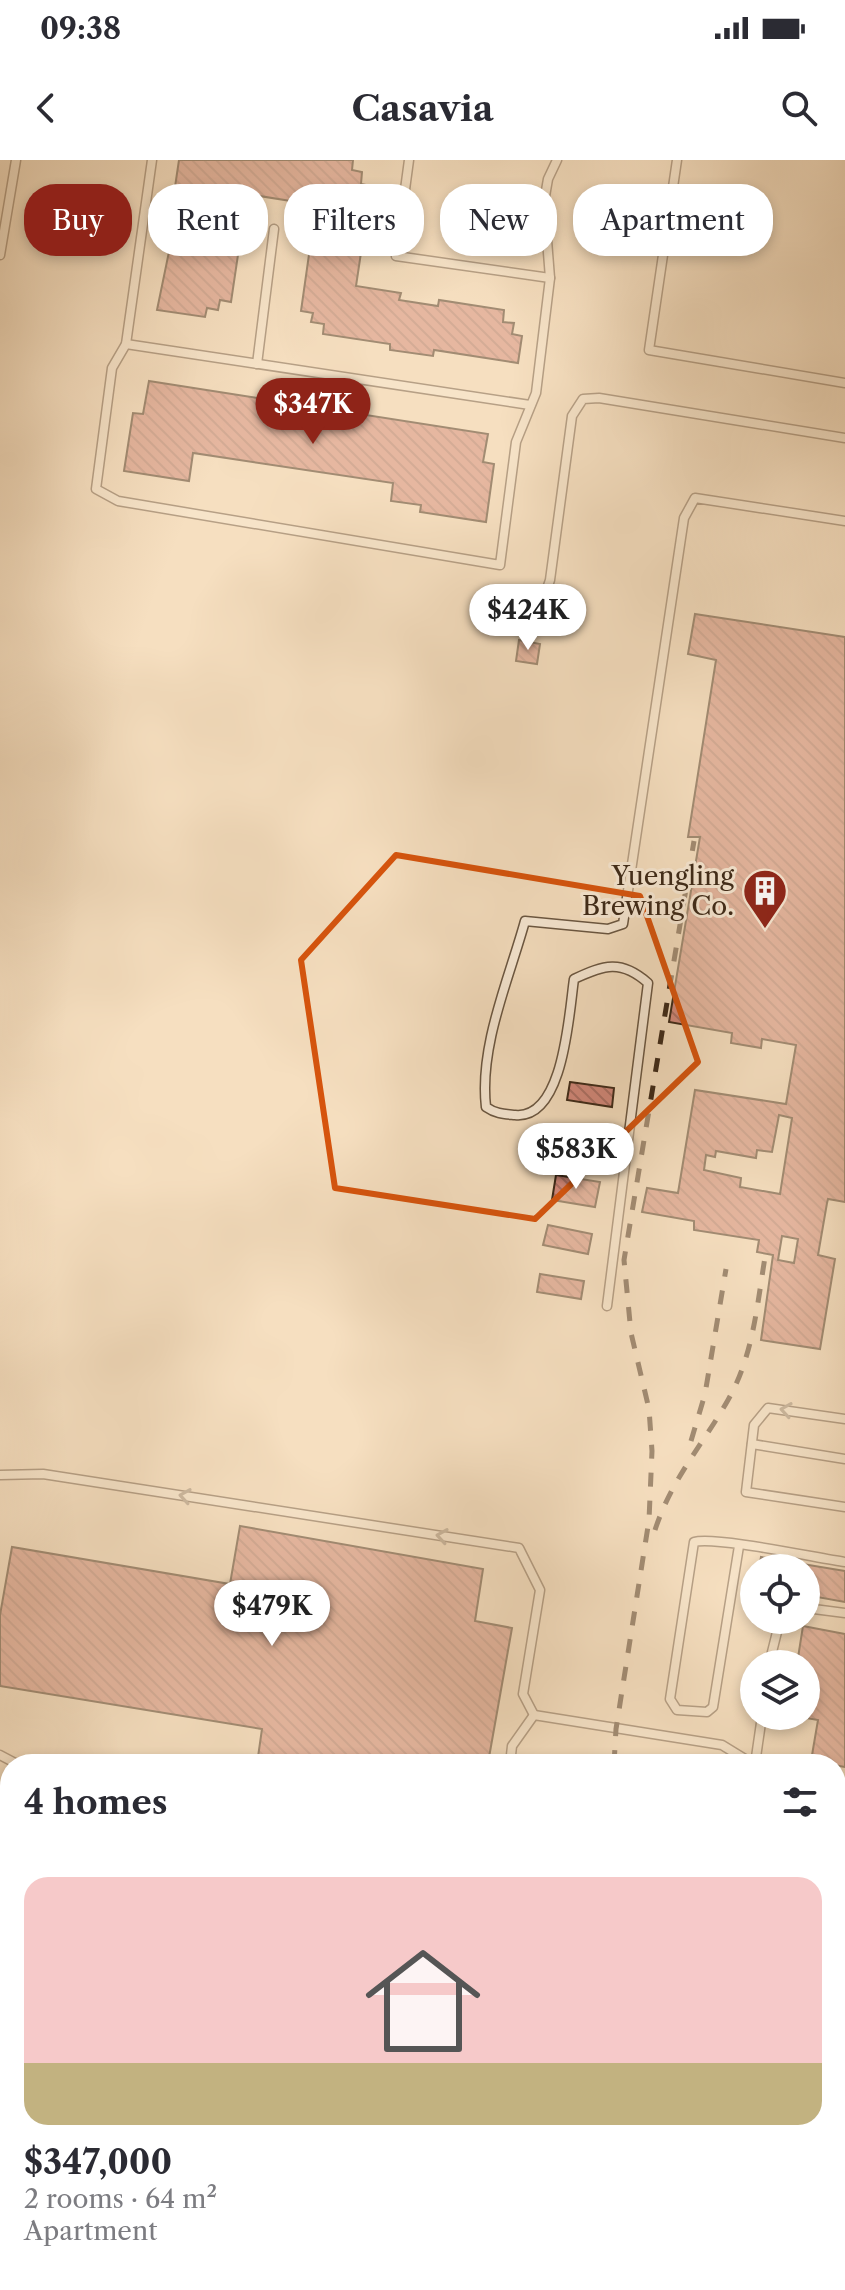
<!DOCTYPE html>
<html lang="en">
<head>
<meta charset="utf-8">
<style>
  :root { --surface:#fff; --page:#f7f7f7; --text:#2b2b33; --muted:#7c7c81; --line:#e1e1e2; --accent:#8f2418 }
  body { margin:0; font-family:"Libre Caslon Text",serif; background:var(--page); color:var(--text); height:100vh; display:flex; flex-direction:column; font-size:30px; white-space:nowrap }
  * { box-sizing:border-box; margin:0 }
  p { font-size:26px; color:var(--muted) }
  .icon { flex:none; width:44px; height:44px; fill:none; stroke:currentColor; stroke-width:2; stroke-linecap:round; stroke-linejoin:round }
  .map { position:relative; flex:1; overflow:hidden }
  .panel { position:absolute; left:0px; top:1594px; width:846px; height:536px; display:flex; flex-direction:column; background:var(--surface); border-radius:32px 32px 0 0; box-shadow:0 4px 12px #0003 }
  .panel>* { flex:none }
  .banner { position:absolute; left:24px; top:24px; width:798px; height:72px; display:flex; gap:16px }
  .controls { position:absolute; left:740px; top:1394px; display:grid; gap:16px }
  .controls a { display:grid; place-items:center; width:80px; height:80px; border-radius:50%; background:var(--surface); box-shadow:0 4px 12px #0003; font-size:40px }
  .price { position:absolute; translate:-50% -68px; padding:0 18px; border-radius:28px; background:#fff; color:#222; font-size:26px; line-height:52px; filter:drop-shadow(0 2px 4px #0008) }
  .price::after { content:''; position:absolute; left:50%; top:48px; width:24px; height:18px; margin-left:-12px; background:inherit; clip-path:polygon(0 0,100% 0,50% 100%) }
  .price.on { background:var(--accent); color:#fff }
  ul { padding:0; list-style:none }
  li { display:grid; align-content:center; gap:16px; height:424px; padding:0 24px }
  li+li { border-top:2px solid var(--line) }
  li span { display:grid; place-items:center; height:248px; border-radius:24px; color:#555 }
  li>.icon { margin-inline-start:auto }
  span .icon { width:144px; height:144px; fill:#fffc; stroke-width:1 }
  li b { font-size:34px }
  h2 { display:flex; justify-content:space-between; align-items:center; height:96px; padding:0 24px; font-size:34px }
  .tag { padding:0 28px; border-radius:32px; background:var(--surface); box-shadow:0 4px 12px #0003; font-size:28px; line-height:72px }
  .tag.on { background:var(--accent); color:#fff }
  .status { display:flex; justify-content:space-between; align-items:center; height:56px; padding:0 40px; background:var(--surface); direction:ltr }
  .status svg { height:22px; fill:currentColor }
  header { display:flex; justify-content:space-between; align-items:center; height:104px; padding:0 24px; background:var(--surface); font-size:36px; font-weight:800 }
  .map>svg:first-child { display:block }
  .grass { fill:url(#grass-dots); stroke:#7b7556; stroke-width:2 }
  .building { fill:url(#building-back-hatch); stroke:#3c2817; stroke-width:2; fill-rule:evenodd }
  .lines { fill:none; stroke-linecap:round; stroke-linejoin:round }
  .lane-casing { stroke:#6a5641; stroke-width:11 }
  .lane { stroke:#f9ead6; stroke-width:8 }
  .rail { stroke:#3c2817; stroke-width:5; stroke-dasharray:14 14; stroke-linecap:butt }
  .oneway { stroke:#9a8976 }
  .marked { fill:none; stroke:#d7540d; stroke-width:6; stroke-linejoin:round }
  .labels { text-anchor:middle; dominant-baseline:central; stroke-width:6; stroke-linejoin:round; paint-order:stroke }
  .poi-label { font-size:26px; fill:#3c2817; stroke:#f9ead6; text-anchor:end }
</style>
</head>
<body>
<div class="status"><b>09:38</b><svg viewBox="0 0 49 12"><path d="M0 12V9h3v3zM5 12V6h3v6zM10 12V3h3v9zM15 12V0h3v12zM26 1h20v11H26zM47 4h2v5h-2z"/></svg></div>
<header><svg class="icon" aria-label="back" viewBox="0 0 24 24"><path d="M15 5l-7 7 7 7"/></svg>Casavia<svg class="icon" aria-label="search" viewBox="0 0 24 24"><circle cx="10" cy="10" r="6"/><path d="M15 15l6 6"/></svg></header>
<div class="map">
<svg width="845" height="2130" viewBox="0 0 845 2130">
  <defs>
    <pattern id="grass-dots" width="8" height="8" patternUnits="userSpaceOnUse" patternTransform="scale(2)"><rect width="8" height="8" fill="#bac294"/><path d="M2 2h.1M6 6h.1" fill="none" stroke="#989e78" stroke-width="1.8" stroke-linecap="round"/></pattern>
    <pattern id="building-back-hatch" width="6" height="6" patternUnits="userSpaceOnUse" patternTransform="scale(2)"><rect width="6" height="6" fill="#d3887b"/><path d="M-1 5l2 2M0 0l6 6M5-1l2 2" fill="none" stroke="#ac6f64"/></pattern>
  </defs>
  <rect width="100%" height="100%" fill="#f6dfc0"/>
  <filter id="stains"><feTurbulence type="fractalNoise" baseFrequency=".0025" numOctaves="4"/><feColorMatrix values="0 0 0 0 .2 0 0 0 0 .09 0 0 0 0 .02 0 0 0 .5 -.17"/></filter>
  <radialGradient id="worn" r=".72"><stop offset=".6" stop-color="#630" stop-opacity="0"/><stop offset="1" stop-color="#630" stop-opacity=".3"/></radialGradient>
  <!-- grass -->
  <path class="grass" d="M0,1833L10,1834V2120H836V1967L845,1968V2130H0Z"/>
  <!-- building -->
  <g class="building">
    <path d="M179,0H353L352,10L362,12L361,24L371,26L356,126L401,133L399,140L438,146L439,140L504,150L503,162L514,163L512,174L522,176L518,203L434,190L433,196L390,190V184L323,174L324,164L311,162L313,153L301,151L316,45L247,34L231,142L220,140L218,150L207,148L205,157L157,150L178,48L172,47Z"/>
    <path d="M149,221L488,274L483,302L494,304L486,362L420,352L421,345L391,341L393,323L193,293L189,321L124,311L133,253L143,254Z"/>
    <path d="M695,454L845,477V1042L828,1039L827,1043L818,1095L835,1099L820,1189L761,1180L773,1095L757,1092L759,1080L694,1070V1061L642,1052L647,1028L678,1033L695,930L786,944L796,885L762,879L761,888L731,883L732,873L669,862L700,677H688L716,500L688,494ZM779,955L792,958L780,1034L740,1027L741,1018L704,1010L706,995L715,997L716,991L756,998L757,990L772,992ZM782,1076L798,1079L794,1103L778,1100Z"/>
    <path d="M519,480L540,484L537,504L516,501Z"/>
    <path d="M570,922L614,928L612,947L567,940Z"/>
    <path d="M565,968L606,974L603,993L562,986Z"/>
    <path d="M556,1015L600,1022L595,1047L552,1040Z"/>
    <path d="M548,1065L592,1074L588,1094L543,1085Z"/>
    <path d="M540,1114L584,1121L581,1139L537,1132Z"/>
    <path d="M240,1366L483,1409L475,1461L512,1468L488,1603L467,1600L466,1604H257L262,1569L0,1526V1455L12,1387L230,1424Z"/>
    <path d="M761,1397L845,1411V1442L806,1435V1408H759Z"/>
    <path d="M803,1466L845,1474V1607L811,1601L818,1560L795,1556H806V1504H797Z"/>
    <path d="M843,1642H845V1686L836,1684Z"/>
    <path d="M845,1727V1791L836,1790Z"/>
  </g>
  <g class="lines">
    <!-- lane casing -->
    <g class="lane-casing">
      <g id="lane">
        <path d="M152,0L126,184L112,208L96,329L118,341L500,405L516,282L536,233L550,118L544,42L548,19L557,0"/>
        <path d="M409,0L396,96L550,118"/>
        <path d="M677,0L649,190L845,223"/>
        <path d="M0,95L16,0"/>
        <path d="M126,184L530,245"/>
        <path d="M257,204L274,69"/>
        <path d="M499,468L542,443L550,420L572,256L583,239L599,238L845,278"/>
        <path d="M607,1146L648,823C621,799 604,805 574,819C569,853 564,960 515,955C504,954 496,954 486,947C479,886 509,819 525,761L608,769L623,764L684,358L695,338L845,361"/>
        <path d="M845,1259L768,1248L754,1265L746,1332L845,1347"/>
        <path d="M752,1284L845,1299"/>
        <path d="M0,1315L43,1314L519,1388L540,1430L523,1534L534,1555"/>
        <path d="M739,1386L713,1547L707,1552L677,1550L670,1539L694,1382C715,1376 817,1398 845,1402"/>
        <path d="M806,1448L845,1453"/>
        <path d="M769,1504L780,1460"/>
        <path d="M0,1595L17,1604"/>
        <path d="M510,1604L512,1586L534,1555L722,1585L753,1604"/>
        <path d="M755,1604L762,1556"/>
        <path d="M0,1642L10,1643"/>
        <path d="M836,1815L845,1816"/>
      </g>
    </g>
    <!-- lane -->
    <use href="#lane" class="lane"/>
    <!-- rail -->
    <g class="rail">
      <path d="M691,1281L705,1234L726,1109"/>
      <path d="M655,1370C672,1318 702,1286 728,1240C753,1196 757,1146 765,1097"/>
      <path d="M614,1604L616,1569L649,1360L652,1291L649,1249L631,1173L624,1100L694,681"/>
      <path d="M836,1934L845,1938"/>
    </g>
  </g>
  <!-- one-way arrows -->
  <defs><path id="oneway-chevron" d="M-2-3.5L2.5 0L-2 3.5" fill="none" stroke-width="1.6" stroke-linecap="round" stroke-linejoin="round" transform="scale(2)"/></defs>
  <g class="oneway">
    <use href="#oneway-chevron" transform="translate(786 1250) rotate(-171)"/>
    <use href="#oneway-chevron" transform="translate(185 1336) rotate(-171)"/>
    <use href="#oneway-chevron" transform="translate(442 1376) rotate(-171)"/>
  </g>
  <!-- marked area -->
  <path d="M0 0H845V2130H0ZM396,695L640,736L698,902L535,1059L335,1028L301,800Z" fill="#f6dfc0" fill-opacity=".55" fill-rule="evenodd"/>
  <path class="marked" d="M396,695L640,736L698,902L535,1059L335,1028L301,800Z"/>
  <!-- icons -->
  <defs>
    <g id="building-pin" transform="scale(2.3)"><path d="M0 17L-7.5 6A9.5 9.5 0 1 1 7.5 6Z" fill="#8f2418" stroke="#f9ead6"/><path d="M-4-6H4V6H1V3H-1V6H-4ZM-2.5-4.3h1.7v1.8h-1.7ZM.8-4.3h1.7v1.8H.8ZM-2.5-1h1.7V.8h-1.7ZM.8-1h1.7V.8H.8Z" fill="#fff"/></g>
  </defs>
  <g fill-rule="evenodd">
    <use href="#building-pin" x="765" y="731"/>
  </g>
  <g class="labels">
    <!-- poi labels -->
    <g class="poi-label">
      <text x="734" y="716">Yuengling<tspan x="734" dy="30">Brewing Co.</tspan></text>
    </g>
  </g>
  <rect width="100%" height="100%" filter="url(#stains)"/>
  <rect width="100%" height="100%" fill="url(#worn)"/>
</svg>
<div class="controls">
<a><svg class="icon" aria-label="locate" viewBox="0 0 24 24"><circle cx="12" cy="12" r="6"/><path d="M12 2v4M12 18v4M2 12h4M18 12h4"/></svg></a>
<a><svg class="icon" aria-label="layers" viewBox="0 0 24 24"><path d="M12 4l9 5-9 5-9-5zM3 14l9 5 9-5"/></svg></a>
</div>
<b class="price on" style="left:313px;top:286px">$347K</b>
<b class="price" style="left:528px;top:492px">$424K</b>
<b class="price" style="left:576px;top:1031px">$583K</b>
<b class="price" style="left:272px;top:1488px">$479K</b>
<div class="banner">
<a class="tag on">Buy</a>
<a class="tag">Rent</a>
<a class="tag">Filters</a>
<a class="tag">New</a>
<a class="tag">Apartment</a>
</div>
<section class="panel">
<h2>4 homes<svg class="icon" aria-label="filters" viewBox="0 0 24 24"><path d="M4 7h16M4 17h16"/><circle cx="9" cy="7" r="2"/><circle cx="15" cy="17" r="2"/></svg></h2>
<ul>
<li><span style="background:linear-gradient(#f6c9c9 75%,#c2b280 0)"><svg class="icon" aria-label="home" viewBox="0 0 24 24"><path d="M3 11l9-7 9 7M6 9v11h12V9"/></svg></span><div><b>$347,000</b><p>2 rooms · 64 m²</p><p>Apartment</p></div></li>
</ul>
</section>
</div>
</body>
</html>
